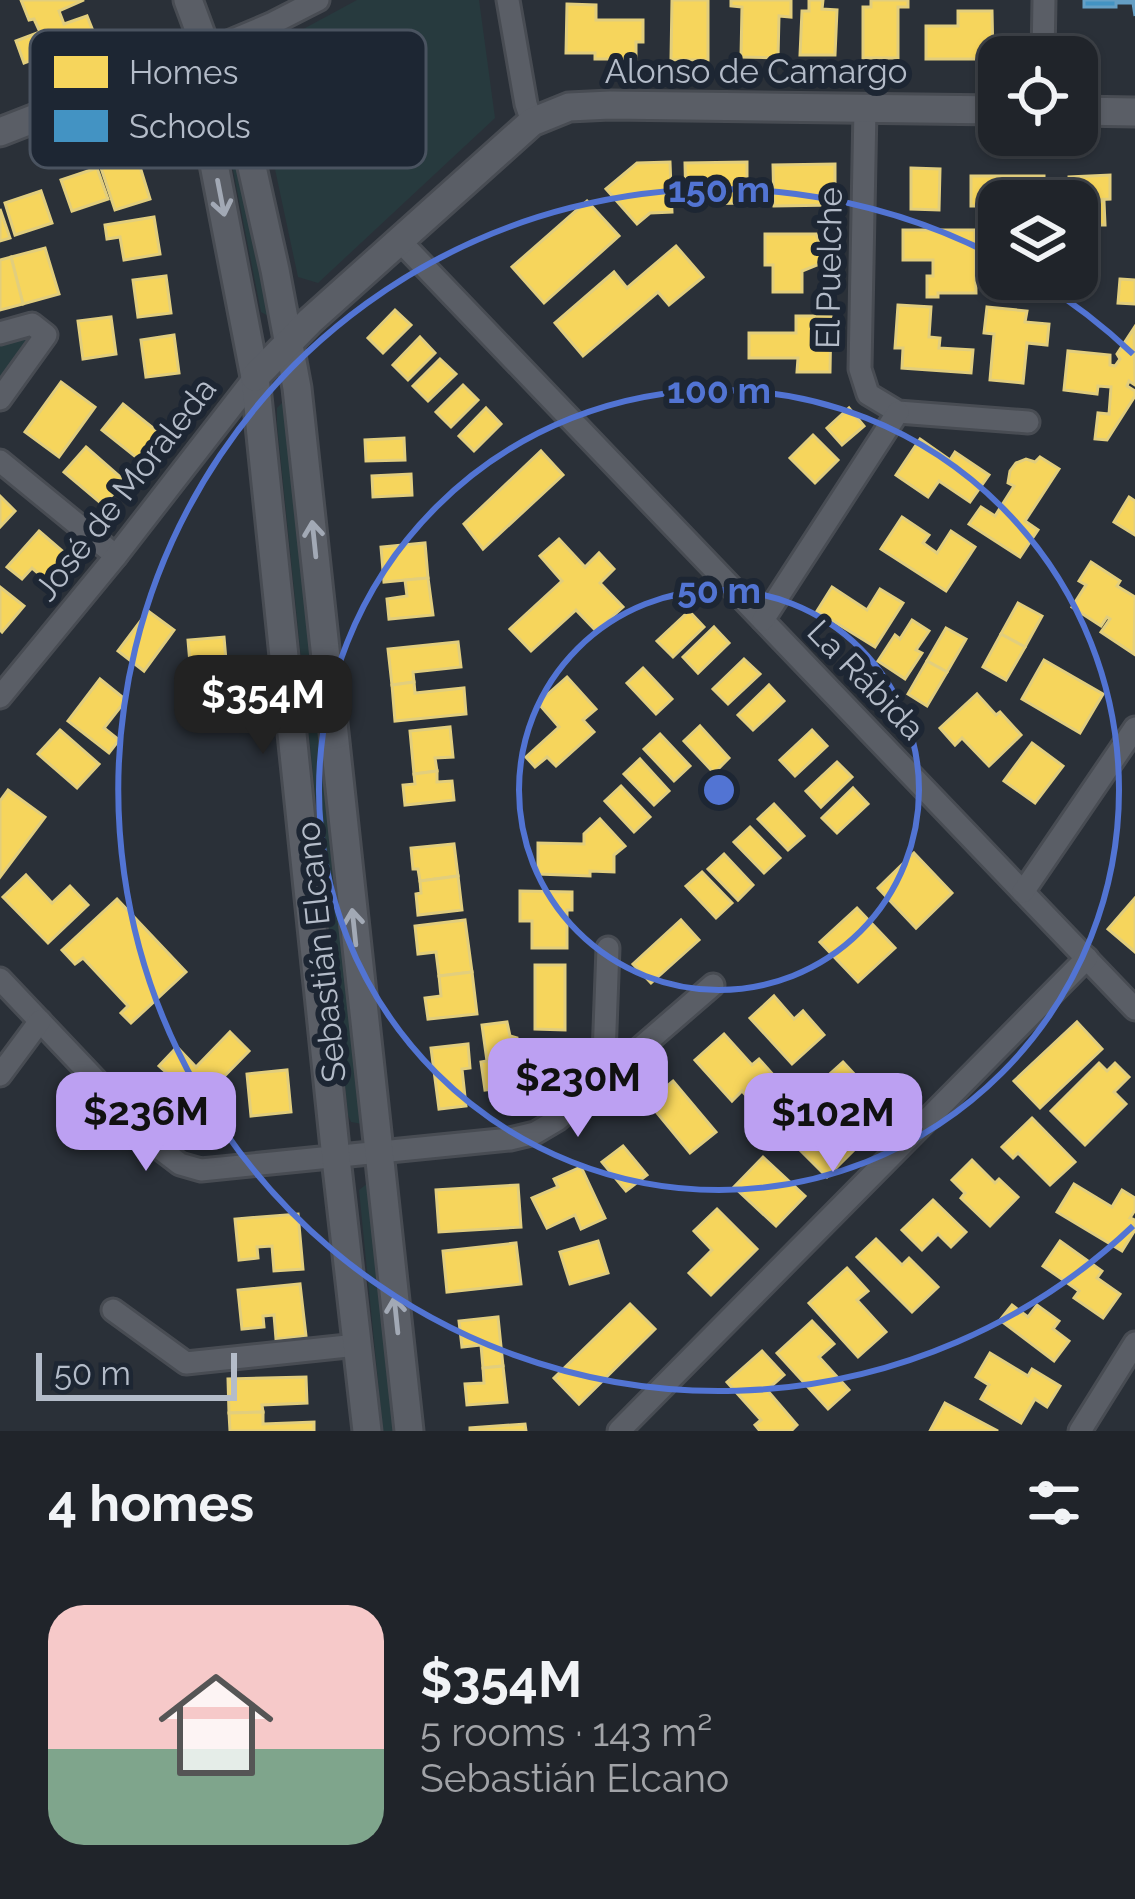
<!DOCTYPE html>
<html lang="en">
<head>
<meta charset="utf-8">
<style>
  :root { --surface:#20242a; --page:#2d3036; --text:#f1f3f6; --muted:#a2a4a8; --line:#3d4147; --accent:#bca0f2 }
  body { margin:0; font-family:Raleway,sans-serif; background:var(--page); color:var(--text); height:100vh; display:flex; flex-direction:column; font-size:45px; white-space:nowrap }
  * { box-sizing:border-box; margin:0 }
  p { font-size:39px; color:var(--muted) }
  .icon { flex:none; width:66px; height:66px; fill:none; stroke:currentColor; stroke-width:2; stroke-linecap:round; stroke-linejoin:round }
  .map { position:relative; height:1431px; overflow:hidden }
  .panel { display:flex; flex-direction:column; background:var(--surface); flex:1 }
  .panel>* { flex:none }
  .buttons { position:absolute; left:978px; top:36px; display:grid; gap:24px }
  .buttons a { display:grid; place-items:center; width:120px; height:120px; border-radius:24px; background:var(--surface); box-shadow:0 3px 9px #0004,0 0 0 3px var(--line); font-size:60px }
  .scale { position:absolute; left:36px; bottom:30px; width:201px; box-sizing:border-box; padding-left:12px; border:6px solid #b4bcc9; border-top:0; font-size:33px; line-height:42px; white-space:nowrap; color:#b4bcc9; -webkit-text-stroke:9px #1d2633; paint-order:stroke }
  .price { position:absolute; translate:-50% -102px; padding:0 27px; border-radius:24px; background:var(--accent); color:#111; font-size:39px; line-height:78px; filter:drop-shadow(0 3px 6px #0008) }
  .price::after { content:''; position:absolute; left:50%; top:72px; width:36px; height:27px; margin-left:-18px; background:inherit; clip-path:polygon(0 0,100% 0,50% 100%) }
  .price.selected { background:#222; color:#fff }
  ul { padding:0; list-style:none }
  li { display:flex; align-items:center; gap:36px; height:300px; padding:0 48px }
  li+li { border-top:3px solid var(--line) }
  li span { display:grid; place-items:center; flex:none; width:336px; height:240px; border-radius:36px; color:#555 }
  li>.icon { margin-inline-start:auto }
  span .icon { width:144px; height:144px; fill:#fffc; stroke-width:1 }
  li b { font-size:51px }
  h2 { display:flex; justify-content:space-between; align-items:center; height:144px; padding:0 48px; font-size:51px }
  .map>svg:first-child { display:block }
  .green { fill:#273a3e }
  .homes { fill:#f6d55c; stroke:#e2ce7d; stroke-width:3 }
  .schools { fill:#4393c3; stroke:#659fc5; stroke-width:3 }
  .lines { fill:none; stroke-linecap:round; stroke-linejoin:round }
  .minor-casing { stroke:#484c53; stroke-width:27 }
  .tertiary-casing { stroke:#484c53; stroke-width:33 }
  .minor { stroke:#5a5e66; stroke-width:21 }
  .tertiary { stroke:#5a5e66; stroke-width:27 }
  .oneway { stroke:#a2a9b5 }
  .ring { fill:none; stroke:#5274d3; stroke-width:6 }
  .labels { text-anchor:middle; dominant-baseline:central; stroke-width:12; stroke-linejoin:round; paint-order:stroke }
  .street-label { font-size:33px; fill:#b4bcc9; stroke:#1d2633 }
  .key { fill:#1d2633; stroke:#4a5360; stroke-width:3 }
  .key-label { font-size:33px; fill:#b4bcc9 }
  .centre { fill:#5274d3; stroke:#1d2633; stroke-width:6 }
  .ring-label { font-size:36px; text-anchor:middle; font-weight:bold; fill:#5274d3; stroke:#1d2633; stroke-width:12; stroke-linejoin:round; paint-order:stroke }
</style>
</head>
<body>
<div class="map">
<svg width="1135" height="1431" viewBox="0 0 1135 1431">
  <rect width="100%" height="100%" fill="#2a3038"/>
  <!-- green -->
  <g class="green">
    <path d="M357,0H479L495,118L318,283L298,277L256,80L270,47Z"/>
    <path d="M223,97L229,101L270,317L261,312L220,104Z"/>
    <path d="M30,331L38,337L0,386V341Z"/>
    <path d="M284,401H288L365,1122L362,1124L351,1122L348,1115L277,424V408Z"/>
    <path d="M368,1183L373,1185L401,1431H383L359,1190Z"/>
  </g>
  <!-- homes -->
  <g class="homes">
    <path d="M21,0H84L59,11L64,24L87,16L95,36L24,63L16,41L40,32L34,19L29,20Z"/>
    <path d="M672,0H708V60H671Z"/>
    <path d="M731,0H791V17L779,16L778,58L741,57L742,7L731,6Z"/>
    <path d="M809,0H823L822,9L837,10L835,55H800L802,11H809Z"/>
    <path d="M871,0H908V7H898V58H863V7H871Z"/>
    <path d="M567,4L596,5V20H643V42H636V59H595V53H566Z"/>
    <path d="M958,11H992L993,59H926V26H958Z"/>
    <path d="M137,157L150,199L115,210L101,168Z"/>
    <path d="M670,162L672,212L650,213L637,224L606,189L637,163Z"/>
    <path d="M747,162V203L686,204L685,163Z"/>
    <path d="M835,164V205L774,206L773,165Z"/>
    <path d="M97,168L108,199L72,211L61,180Z"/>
    <path d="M911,168L940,169L939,210L911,209Z"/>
    <path d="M1110,175V199L1069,201V177Z"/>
    <path d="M971,176H1044V201H999V206H971Z"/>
    <path d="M41,191L52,223L15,235L5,203Z"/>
    <path d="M587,201L619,236L544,303L512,267Z"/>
    <path d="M1077,201H1104L1105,225H1077Z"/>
    <path d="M0,209L10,238L0,241Z"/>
    <path d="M154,217L160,254L124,260L120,237L107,239L105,225Z"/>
    <path d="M903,230H975L976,293H938V297H927V276H933V260H903Z"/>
    <path d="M765,234H816L827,261L802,271V292H773V265H765Z"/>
    <path d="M1077,245L1094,246L1093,270L1077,269Z"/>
    <path d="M676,246L703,277L669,305L658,292L583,356L555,323L614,272L627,288Z"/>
    <path d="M45,248L59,294L23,304L11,257Z"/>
    <path d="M11,257L23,304L0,310V260Z"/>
    <path d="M1077,270H1082L1081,294L1040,292L1041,279H1077Z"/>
    <path d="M166,276L171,313L138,317L133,280Z"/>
    <path d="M1120,279L1135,280V304L1118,303Z"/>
    <path d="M898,305L931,307L929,337L940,338L939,348L973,350L971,373L902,368L903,348H895Z"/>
    <path d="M987,307L1027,311L1025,322L1049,324L1047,345L1027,343L1023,383L990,380L994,334L984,333Z"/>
    <path d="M395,310L411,325L383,353L368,338Z"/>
    <path d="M796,316H831L830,372H797L798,358H749V333H796Z"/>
    <path d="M111,317L116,354L83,359L78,321Z"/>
    <path d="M1134,328L1135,385L1129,381L1127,386L1135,391V396L1107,440L1095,439L1098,413L1109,414L1111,387L1098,386L1097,394L1064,390L1068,351L1110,355V365L1115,366L1120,359L1117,354Z"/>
    <path d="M174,335L179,373L146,377L141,340Z"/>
    <path d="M420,337L435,353L408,380L393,365Z"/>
    <path d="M440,359L456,374L428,401L413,386Z"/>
    <path d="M61,382L95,407L59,457L25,432Z"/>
    <path d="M463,385L478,400L451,427L436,412Z"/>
    <path d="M123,404L163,436L142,462L102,430Z"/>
    <path d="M486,408L501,424L474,451L459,436Z"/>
    <path d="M849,408L864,426L842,445L827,428Z"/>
    <path d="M813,435L838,460L815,483L790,458Z"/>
    <path d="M404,438L405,460L366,461L365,440Z"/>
    <path d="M920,439L950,460L955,452L989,475L970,502L939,481L928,497L896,475Z"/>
    <path d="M86,447L125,481L103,505L64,472Z"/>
    <path d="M541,451L563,475L483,549L464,524Z"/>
    <path d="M1040,457L1059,469L1025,521L1038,530L1020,557L969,524L981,507L995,516L1014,486L1008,483L1010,471L1016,463L1026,459L1035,462Z"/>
    <path d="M411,474L412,495L373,497L372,476Z"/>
    <path d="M0,496L15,511L0,527Z"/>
    <path d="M1129,497L1135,501V535L1114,522Z"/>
    <path d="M902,517L929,535L923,543L937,553L951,531L975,547L946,591L881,549Z"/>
    <path d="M39,531L68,556L46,580L32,568L22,579L7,567Z"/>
    <path d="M559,539L585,567L599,553L614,569L600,583L623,607L596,631L576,610L531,651L510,629L562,581L540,556Z"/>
    <path d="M425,543L428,578L384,582L381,547Z"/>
    <path d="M1091,562L1120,581L1117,586L1135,597L1134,654L1101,632L1110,619L1107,617L1101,626L1072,607L1086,585L1079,581Z"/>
    <path d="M428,578L433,615L389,619L387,599L407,596L405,580Z"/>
    <path d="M0,587L24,606L2,632L0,630Z"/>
    <path d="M832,587L867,610L880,589L903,603L875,647L817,611Z"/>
    <path d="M1018,603L1042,616L1025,647L1001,634Z"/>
    <path d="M148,611L174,630L144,671L118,651Z"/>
    <path d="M689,611L704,627L673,657L657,641Z"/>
    <path d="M912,620L929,631L916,650L922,653L905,679L878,661L895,635L900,639Z"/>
    <path d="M714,627L729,643L698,673L683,657Z"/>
    <path d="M946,628L966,639L947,672L927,661Z"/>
    <path d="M1001,634L1025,647L1006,680L983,667Z"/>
    <path d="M224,637L228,684L192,687L188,640Z"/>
    <path d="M458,642L461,667L413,672L414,682L392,685L388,649Z"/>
    <path d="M744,659L760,674L728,704L713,689Z"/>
    <path d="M1044,660L1103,694L1080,733L1022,699Z"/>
    <path d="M927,661L947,672L927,706L908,694Z"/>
    <path d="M643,668L672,699L656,714L627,683Z"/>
    <path d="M567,677L596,709L583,720L594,732L556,766L547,757L535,767L526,757L559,727L538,703Z"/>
    <path d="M100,679L126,700L104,728L119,740L109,753L68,721Z"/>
    <path d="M414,682L415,693L464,688L466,714L395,721L392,685Z"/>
    <path d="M769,685L784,701L753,730L738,715Z"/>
    <path d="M977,694L996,715L1000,712L1021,735L989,766L962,738L955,745L940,728Z"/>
    <path d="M700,726L729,758L714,773L684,741Z"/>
    <path d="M450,727L453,757L435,758L437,771L414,774L410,731Z"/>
    <path d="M60,730L99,764L77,788L38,754Z"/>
    <path d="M812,730L827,746L795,776L780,760Z"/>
    <path d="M660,734L690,766L674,781L644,749Z"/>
    <path d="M1032,743L1063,766L1035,803L1004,781Z"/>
    <path d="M640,759L669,791L654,805L624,774Z"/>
    <path d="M837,762L852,777L821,807L806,791Z"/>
    <path d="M437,771V782L452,781L454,800L405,805L403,785L415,784L414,774Z"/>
    <path d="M621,786L650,817L634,832L605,801Z"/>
    <path d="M853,788L868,804L837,833L822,818Z"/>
    <path d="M8,790L45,817L0,877V801Z"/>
    <path d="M774,804L804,836L788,850L758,819Z"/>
    <path d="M600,819L625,846L614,855V872L590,871V876L538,874V843L584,844V834Z"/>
    <path d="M750,827L780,858L764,873L734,842Z"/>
    <path d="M454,844L458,876L420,881L418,869H413L411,848Z"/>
    <path d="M914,853L952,893L916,928L878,888Z"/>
    <path d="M724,854L753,885L738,900L708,869Z"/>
    <path d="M702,872L732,903L716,918L686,886Z"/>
    <path d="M26,875L52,903L70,886L88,905L48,943L3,897Z"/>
    <path d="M458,876L462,910L418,915L416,894L421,893L420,881Z"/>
    <path d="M520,891L572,892V910H567V948H532V921H520Z"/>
    <path d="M1135,898V952L1108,929Z"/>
    <path d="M117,899L186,972L131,1023L121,1013L128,1006L83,958L75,964L62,950Z"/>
    <path d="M857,908L895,948L858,982L820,942Z"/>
    <path d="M465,920L472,972L439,976L436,952L418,954L415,926Z"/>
    <path d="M681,920L699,940L651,983L633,964Z"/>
    <path d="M535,965H565V1030L535,1029Z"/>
    <path d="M472,972L477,1014L428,1019L425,998L441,996L439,976Z"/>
    <path d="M774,996L794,1019L803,1011L824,1035L792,1064L750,1018Z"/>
    <path d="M507,1022L510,1036L517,1038L518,1049L524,1055L531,1054L541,1040L563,1056L562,1063L537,1083L485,1090L481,1062L487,1061L482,1025Z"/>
    <path d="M1077,1022L1102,1049L1040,1108L1014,1081Z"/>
    <path d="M230,1032L249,1051L193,1108L164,1079L169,1075L159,1066L177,1047L196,1067Z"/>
    <path d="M724,1034L752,1065L759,1059L776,1078L750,1100L742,1091L732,1101L695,1060Z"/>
    <path d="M468,1044L470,1068L462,1069L466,1106L439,1109L431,1048Z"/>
    <path d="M843,1062L856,1076L846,1086L859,1101L870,1090L887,1108L856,1137L812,1090Z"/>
    <path d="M1099,1063L1107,1071L1115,1063L1129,1077L1114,1092L1126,1104L1085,1145L1051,1111Z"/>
    <path d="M287,1070L291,1112L251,1116L247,1074Z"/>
    <path d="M673,1081L716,1132L690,1153L648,1102Z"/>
    <path d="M823,1115L856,1148L827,1177L794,1144Z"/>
    <path d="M1032,1118L1075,1162L1050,1185L1018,1153L1013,1158L1002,1147Z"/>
    <path d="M623,1146L647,1175L626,1191L602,1162Z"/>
    <path d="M763,1157L805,1196L776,1226L734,1187Z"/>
    <path d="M972,1160L995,1183L999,1179L1018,1197L990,1226L961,1198L965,1193L952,1180Z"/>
    <path d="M581,1167L605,1218L581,1229L575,1215L547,1228L532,1198L558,1187L554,1179Z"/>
    <path d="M1074,1184L1112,1207L1122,1190L1135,1198V1210L1130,1218L1135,1220V1230L1122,1251L1057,1212Z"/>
    <path d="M518,1185L521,1227L439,1232L436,1190Z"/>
    <path d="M933,1200L966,1232L951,1247L938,1234L922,1250L902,1230Z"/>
    <path d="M717,1209L757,1249L711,1295L689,1273L712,1250L694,1231Z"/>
    <path d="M298,1214L303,1269L274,1271L272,1246L257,1247L258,1258L239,1260L235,1219Z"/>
    <path d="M876,1239L902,1265L909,1258L938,1287L912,1312L857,1257Z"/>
    <path d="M598,1241L608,1273L570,1284L560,1252Z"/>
    <path d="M1060,1241L1102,1271L1097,1278L1120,1294L1103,1318L1074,1298L1079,1291L1043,1266Z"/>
    <path d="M516,1243L521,1284L447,1292L443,1251Z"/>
    <path d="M847,1268L868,1291L857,1300L886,1332L858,1357L809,1303Z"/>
    <path d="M300,1284L306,1336L276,1339L274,1315L263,1316L264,1327L242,1329L238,1290Z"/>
    <path d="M630,1304L655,1329L579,1404L554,1378Z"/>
    <path d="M1012,1305L1028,1317L1037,1305L1059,1321L1053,1329L1069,1341L1054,1361L1000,1320Z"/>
    <path d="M498,1317L503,1366L483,1368L481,1345L462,1347L459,1321Z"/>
    <path d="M812,1321L834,1344L819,1357L849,1390L828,1409L777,1353Z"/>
    <path d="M762,1351L784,1375L767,1390L797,1425L791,1431H760L755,1425L761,1420L727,1382Z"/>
    <path d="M990,1353L1028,1376L1032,1369L1060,1386L1047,1407L1035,1399L1021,1423L981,1399L989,1385L976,1377Z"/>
    <path d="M503,1366L507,1402L467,1405L465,1384L484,1383L483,1368Z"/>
    <path d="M306,1377L307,1403L262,1405L263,1412L229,1413L228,1379Z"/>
    <path d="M945,1403L998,1431H930Z"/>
    <path d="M263,1412V1424L314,1422V1431H230L229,1413Z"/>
    <path d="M525,1424L526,1431H470V1428Z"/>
  </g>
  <!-- schools -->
  <path class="schools" d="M1084,0H1135V16L1133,3H1116V7H1084Z"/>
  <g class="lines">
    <!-- minor casing -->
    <g class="minor-casing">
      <g id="minor">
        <path d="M508,0L526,104L532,122"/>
        <path d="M207,51L271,24L318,0"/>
        <path d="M1043,57L1044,0"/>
        <path d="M865,108L860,369L868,394L898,412L1028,422"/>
        <path d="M400,241L1135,1009"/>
        <path d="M0,333L32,324L46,335L0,399"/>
        <path d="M0,461L116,556"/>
        <path d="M763,620L898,412"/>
        <path d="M0,697L116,556L255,377"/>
        <path d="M1023,892L1135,728"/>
        <path d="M0,979L163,1151L180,1164L201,1170L510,1139L535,1133L557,1120L713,985"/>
        <path d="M0,1075L40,1021"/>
        <path d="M603,1083L608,948"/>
        <path d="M113,1310L186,1363L357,1345"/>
        <path d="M619,1431L1087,958"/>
        <path d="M1080,1431L1135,1343"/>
      </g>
    </g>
    <!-- tertiary casing -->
    <g class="tertiary-casing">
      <g id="tertiary">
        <path d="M188,0L207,51L228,74L235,91L275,270L297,388L409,1431"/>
        <path d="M207,51L203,107L255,377L336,1158L367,1431"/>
        <path d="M1077,111L1135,112"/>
        <path d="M0,132L207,51"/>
        <path d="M255,377L310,321L532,122L569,107L610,105L999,110"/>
      </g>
    </g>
    <!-- minor -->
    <use href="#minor" class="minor"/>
    <!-- tertiary -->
    <use href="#tertiary" class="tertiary"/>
  </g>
  <!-- one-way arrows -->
  <defs><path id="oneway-shaft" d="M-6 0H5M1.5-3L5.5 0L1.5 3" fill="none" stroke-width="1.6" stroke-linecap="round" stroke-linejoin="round" transform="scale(3)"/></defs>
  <g class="oneway">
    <use href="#oneway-shaft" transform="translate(221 198) rotate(79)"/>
    <use href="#oneway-shaft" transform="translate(314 539) rotate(-96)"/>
    <use href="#oneway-shaft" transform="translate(354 927) rotate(-96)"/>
    <use href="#oneway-shaft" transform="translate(396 1315) rotate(-96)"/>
  </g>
  <!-- distance rings -->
  <g class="ring">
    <circle cx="719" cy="790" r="200"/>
    <circle cx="719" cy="790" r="400"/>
    <path d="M1133 1226A601 601 0 1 1 997 257M1037 280A601 601 0 0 1 1133 354"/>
  </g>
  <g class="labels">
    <!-- street labels -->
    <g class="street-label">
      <text x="756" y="71">Alonso de Camargo</text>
      <text transform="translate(829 268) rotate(-89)">El Puelche</text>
      <text transform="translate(125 489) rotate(-52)">José de Moraleda</text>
      <text transform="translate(866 680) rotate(46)">La Rábida</text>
      <text transform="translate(321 952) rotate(-96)">Sebastián Elcano</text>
    </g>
  </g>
  <!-- legend -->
  <rect x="30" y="30" width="396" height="138" rx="18" class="key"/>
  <rect x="54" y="56" width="54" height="32" fill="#f6d55c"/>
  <rect x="54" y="110" width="54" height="32" fill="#4393c3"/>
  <g class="key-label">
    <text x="129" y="84">Homes</text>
    <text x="129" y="138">Schools</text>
  </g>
  <circle cx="719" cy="790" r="18" class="centre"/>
  <g class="ring-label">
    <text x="719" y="202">150 m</text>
    <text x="719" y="403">100 m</text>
    <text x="719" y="603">50 m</text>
  </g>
</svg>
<div class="buttons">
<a><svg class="icon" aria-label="locate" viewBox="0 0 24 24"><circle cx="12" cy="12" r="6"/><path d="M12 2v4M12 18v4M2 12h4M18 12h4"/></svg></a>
<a><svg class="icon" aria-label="layers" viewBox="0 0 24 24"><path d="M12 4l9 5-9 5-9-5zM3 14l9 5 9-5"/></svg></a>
</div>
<div class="scale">50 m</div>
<b class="price selected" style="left:263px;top:757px">$354M</b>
<b class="price" style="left:578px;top:1140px">$230M</b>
<b class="price" style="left:146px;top:1174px">$236M</b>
<b class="price" style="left:833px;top:1175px">$102M</b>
</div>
<section class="panel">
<h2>4 homes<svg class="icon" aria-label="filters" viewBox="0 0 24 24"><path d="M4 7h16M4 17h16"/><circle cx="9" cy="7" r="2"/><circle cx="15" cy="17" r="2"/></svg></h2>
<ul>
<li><span style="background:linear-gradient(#f6c9c9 60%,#7fa58c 0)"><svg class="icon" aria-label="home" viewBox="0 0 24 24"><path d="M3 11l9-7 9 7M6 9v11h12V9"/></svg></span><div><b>$354M</b><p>5 rooms · 143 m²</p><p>Sebastián Elcano</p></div></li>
</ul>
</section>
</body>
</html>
